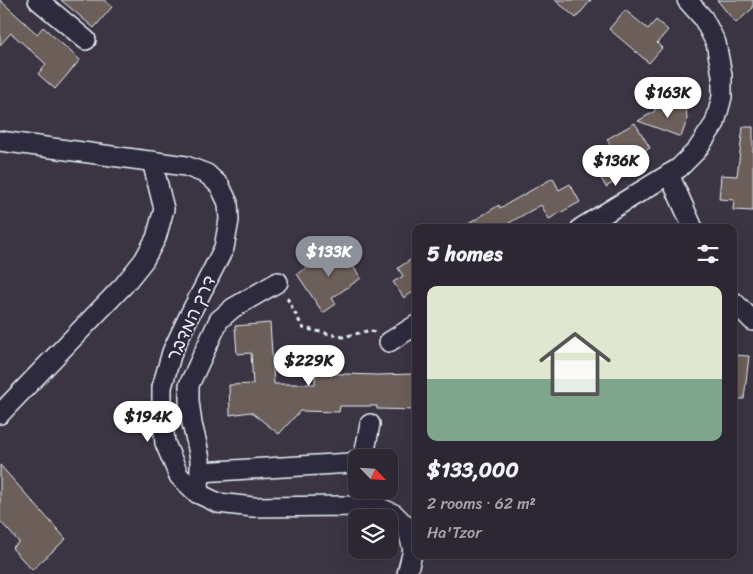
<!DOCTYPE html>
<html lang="en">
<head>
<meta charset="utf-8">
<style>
  :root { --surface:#2c2732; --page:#342f3a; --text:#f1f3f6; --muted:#a6a5ac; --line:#48444d; --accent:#8c9099 }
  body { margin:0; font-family:Sriracha,"Playpen Sans Hebrew",sans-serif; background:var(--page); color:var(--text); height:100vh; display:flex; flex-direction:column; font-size:19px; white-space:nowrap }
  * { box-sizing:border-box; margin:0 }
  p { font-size:16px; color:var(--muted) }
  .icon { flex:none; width:28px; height:28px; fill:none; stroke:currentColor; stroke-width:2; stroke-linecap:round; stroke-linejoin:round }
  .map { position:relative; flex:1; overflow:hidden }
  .details { position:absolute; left:412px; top:224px; width:325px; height:335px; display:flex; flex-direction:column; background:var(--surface); border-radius:10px; box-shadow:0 5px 20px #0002,0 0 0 1px var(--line) }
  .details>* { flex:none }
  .needle { width:32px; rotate:115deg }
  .tools { position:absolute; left:348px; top:449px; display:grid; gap:10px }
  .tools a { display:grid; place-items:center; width:50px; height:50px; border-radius:10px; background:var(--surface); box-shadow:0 5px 20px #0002,0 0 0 1px var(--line); font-size:25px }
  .price { position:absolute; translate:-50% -42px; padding:0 11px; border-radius:18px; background:#fff; color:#222; font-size:16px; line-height:32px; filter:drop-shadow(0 1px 2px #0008) }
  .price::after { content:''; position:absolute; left:50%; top:30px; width:15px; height:11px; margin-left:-8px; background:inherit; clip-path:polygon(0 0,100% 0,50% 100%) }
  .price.current { background:var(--accent); color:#fff }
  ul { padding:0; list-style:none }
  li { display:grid; align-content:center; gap:10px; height:265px; padding:0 15px }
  li span { display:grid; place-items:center; height:155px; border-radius:10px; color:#555 }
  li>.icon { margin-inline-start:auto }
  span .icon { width:90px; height:90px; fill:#fffc; stroke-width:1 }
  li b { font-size:21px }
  h2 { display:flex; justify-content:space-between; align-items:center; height:60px; padding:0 15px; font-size:21px }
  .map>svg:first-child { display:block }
  .building { fill:#6c5e5a; stroke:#e8f1f8 }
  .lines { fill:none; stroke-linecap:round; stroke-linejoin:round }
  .minor-casing { stroke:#e8f1f8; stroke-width:22 }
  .path { stroke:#e8f1f8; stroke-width:3; stroke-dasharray:4 4; stroke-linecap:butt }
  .minor { stroke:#2f2a3d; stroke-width:19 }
  .labels { text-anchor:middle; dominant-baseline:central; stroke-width:4; stroke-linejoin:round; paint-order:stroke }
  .street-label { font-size:18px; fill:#e8f1f8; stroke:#2f2a3d }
</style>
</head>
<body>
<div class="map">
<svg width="753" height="574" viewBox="0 0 753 574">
  <rect width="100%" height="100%" fill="#3b3443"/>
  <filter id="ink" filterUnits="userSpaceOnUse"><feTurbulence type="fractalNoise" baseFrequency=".02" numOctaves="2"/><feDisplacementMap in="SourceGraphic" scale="10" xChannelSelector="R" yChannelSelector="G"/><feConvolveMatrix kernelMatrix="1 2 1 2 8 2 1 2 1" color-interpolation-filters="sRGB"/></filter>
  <g filter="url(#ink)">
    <!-- building -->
    <g class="building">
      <path d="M0,0L37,34L43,27L80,60L55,89L38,74L46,64L11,33L0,45Z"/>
      <path d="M61,0H104L112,7L94,28Z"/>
      <path d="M555,0H591L576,18Z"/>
      <path d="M717,0H753V8L736,23Z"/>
      <path d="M625,10L648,29L656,20L668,30L657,43L662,48L649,63L609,29Z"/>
      <path d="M655,103L686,106L687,120L681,137L638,121L655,111Z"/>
      <path d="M635,123L650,148L631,158L637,168L606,187L590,160L611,147L607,139Z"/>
      <path d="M743,127H753V211L733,210L734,200L719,199L721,175L737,176Z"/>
      <path d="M553,178L559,190L570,184L580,202L549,219L541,205L509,223L512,228H462L499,205L500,208Z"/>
      <path d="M339,246L361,278L332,298L336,304L323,313L297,274Z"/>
      <path d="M416,256V298L413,292L404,298L393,282L403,276L398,268Z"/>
      <path d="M270,323L274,384H315V373L377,375L414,374V386H416V410L377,409V406H340L339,412L300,411L279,434L251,412L230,415L229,385L253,384L251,353L237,354L235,326Z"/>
      <path d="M734,355L749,356L744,399H734Z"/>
      <path d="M0,465L66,539L32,570L12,548L19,542L0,521Z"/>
    </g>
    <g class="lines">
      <!-- minor casing -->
      <g class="minor-casing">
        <g id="minor">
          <path d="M38,0L86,40"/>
          <path d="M0,141L186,166L207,174L220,186L228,203L229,220L224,248L190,314L172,352L162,387V411L165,443L179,476L197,493L218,503L253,507L345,506L378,507L394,514L407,527L413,550L407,574"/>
          <path d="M669,174L693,228"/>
          <path d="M581,228L679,168L697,150L715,123L722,97V75L716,43L703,18L687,0"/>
          <path d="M734,302L753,321"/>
          <path d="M389,342L416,325"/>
          <path d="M0,414L124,285L144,260L156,238L164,209L152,161"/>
          <path d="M361,458L364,456L370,424"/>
          <path d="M200,472L351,463L356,460"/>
          <path d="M197,493L200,479V459L197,444L192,424L189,401V385L219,320L233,308L278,282"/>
        </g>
      </g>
      <!-- path -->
      <path class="path" d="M287,298L303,328L343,337L371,330L375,333"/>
      <!-- minor -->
      <use href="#minor" class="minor"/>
    </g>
  </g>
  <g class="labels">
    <!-- street labels -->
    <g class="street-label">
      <text transform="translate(191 318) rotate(-65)">דרך המדבר</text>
    </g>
  </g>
</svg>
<div class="tools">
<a><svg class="needle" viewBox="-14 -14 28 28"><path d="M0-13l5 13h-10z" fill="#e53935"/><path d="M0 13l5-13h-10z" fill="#a6a5ac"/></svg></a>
<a><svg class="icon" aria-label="layers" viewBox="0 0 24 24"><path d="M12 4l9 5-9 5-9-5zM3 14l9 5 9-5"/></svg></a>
</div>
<b class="price" style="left:668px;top:119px">$163K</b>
<b class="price" style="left:616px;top:187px">$136K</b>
<b class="price current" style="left:329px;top:278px">$133K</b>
<b class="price" style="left:309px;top:387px">$229K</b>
<b class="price" style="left:148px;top:443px">$194K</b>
<section class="details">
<h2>5 homes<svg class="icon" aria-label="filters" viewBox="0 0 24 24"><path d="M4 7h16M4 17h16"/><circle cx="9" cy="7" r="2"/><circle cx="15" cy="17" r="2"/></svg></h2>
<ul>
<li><span style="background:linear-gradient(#dfe7d0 60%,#7fa58c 0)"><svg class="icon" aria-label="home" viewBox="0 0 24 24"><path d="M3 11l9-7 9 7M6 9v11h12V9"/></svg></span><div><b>$133,000</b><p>2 rooms · 62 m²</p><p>Ha'Tzor</p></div></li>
</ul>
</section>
</div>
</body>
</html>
